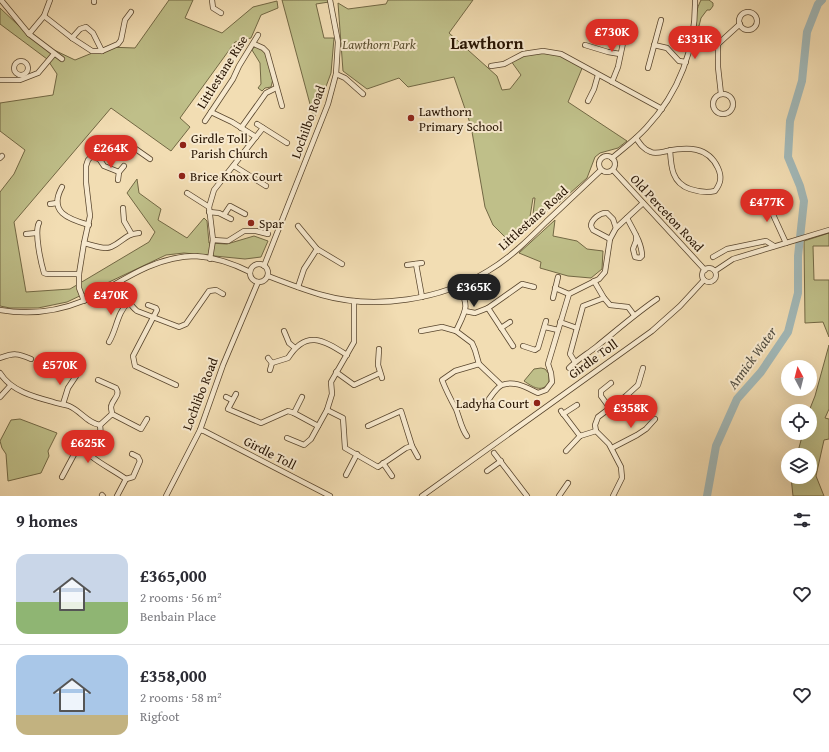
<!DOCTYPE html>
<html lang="en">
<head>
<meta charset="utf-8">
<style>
  :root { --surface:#fff; --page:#f7f7f7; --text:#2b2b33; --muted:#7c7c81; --line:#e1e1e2; --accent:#d93025 }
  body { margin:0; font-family:"Gentium Book Plus",serif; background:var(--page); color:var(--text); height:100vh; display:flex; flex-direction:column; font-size:15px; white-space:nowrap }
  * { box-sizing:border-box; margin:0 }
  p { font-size:13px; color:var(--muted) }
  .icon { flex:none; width:22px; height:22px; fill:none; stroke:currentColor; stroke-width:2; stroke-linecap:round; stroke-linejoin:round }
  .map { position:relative; height:496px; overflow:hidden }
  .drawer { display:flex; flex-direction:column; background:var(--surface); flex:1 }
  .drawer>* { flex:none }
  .needle { width:26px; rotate:353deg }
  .tools { position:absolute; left:781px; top:360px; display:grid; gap:8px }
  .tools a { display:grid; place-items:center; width:36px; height:36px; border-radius:50%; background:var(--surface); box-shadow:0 4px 16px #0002; font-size:20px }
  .price { position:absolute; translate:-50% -34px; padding:0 9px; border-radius:14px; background:var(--accent); color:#fff; font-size:13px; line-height:26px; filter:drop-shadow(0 1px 2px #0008) }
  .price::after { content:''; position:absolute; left:50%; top:24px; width:12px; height:9px; margin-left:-6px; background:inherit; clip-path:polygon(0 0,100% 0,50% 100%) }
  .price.selected { background:#222; color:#fff }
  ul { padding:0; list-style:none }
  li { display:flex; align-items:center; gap:12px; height:100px; padding:0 16px }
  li+li { border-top:1px solid var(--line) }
  li span { display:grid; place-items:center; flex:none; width:112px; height:80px; border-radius:12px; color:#555 }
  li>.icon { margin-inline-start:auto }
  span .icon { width:48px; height:48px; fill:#fffc; stroke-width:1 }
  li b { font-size:17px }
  h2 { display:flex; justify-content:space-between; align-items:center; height:48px; padding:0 16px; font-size:17px }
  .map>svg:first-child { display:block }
  .green { fill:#bfbf89; stroke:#726844 }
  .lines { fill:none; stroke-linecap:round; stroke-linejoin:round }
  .river { stroke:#a1b8b8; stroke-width:8 }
  .minor-casing { stroke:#58452d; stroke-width:6 }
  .minor { stroke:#f7e9ce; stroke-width:4.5 }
  .poi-dot { fill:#8f2418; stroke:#f7e9ce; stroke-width:1.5 }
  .labels { text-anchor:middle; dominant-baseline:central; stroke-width:4; stroke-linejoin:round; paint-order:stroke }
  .park-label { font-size:13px; font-style:italic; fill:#5b4f30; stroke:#f7e9ce }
  .street-label { font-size:13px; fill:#251200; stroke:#f7e9ce }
  .poi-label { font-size:13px; fill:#251200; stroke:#f7e9ce; text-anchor:start }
  .water-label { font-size:14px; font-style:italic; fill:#504c40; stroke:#f7e9ce }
  .district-label { font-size:17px; font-weight:bold; fill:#251200; stroke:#f7e9ce }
</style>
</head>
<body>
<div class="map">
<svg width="829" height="496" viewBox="0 0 829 496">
  <rect width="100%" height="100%" fill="#f2ddb3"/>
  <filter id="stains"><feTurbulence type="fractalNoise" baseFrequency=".005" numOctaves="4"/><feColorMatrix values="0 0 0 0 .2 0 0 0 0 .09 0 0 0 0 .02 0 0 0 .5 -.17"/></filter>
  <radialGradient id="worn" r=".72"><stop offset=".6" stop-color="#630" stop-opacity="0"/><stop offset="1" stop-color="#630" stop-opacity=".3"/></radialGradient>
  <!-- green -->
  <g class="green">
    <path d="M169,0H193L185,18L222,33L253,7L277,1L278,8L261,15L251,38L235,42L180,118L190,127L171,151L111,108L14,222L26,292L70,289L149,242L155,232L127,193L137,179L139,193L161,209L158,220L187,238L204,218L207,221L209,243L227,244L254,236L268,241L261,257L245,259L184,253L166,255L67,302L38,308H10L0,306V192L14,174L25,150L0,131V103L53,95L57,74L47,59L0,24V8L35,41L75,60L107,47L135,48Z"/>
    <path d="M282,0H328L329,2L316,4L324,38H334L331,73L314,119Z"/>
    <path d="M388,0H473L449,33L497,76L502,90L510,89L521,75L511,61C540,44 556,51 583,66L568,102L627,141L618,148L600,153L595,157L587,178L560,202L532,222L535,198H533L529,223L517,233V239L512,244L493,225L485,207L471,126L454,77L408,87L399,78L367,89L343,71L338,3L348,9L386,4Z"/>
    <path d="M701,0H709L713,3V6L710,10H707L701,18L699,26L696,27C694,18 697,8 701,0Z"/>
    <path d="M254,47H257L265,51L273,79L271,87L265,88L262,91L258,88L261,84L260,63L252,50Z"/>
    <path d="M555,220L553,236L577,241L587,249L603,251L602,269L591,278L568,276L540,268L541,262L519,253Z"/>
    <path d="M829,233V246H813L814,280H829V337L823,322L805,323L804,241Z"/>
    <path d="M829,345V409L825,418L829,419V439L824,440L816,476L824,496H793L791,477H810V455H797L803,433H810L809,411L815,396Z"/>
    <path d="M541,368L545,369L549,374V383C541,393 533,387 524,381L534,369Z"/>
    <path d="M20,419L57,433L48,451L49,456L41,473L8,481L6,454L2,448L0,441L11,420Z"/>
  </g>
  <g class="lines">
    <!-- river -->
    <path class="river" d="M707,496L716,446L737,399L761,372L788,332L798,293V256L804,201L800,186L788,157L790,121L802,81L807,32L818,4L822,0"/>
    <!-- minor casing -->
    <g class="minor-casing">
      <g id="minor">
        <path d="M1,0L29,34L62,59"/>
        <path d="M212,0L213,8L221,13"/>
        <path d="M94,2V0"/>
        <circle cx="748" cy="21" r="9"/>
        <path d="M44,16L72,38L92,51H102L118,44L121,40L125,20L131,12"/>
        <path d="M29,34L44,16L50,0"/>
        <path d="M692,36L707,38L718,44V67L721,94"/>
        <path d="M72,38L80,29L86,27L93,33L102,51"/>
        <path d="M254,44L263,48L267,52L282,106"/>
        <path d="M718,44L740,24"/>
        <path d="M585,45L608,52L620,54"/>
        <path d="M654,45L667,48L679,61L686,62"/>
        <circle cx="21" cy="68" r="7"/>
        <path d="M491,66L504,64L523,54L543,51L561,54L662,109"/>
        <path d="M648,68L661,20"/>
        <path d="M336,74L345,78L363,94"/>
        <path d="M0,80H20L38,73L54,54"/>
        <path d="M612,82L618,67L626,29"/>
        <circle cx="723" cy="104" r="10"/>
        <path d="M588,101L594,89L598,75"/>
        <path d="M211,112L232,122L256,137"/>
        <path d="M205,121L233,79L239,66L258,35"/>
        <path d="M257,124L287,143"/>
        <path d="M241,128L266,93L276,88"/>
        <path d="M636,138C640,144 644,150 651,152C656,154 662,152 667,151C687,147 708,146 718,168C722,177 721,183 715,191C706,193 699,192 690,189C672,183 671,167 670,150"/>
        <path d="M92,155L100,160L104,166L119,172"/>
        <circle cx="607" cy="164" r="8"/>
        <path d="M0,158L2,156"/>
        <path d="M612,158C624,148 636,139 646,128C679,93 696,48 695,0"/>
        <path d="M234,166L266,186"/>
        <path d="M613,170L705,270"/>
        <path d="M118,180L119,172L124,166"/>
        <path d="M62,187C48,212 68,219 89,225"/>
        <path d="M187,193L209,207"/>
        <path d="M764,195L786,243"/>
        <path d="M50,204L57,203"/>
        <path d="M123,208L124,221L131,233"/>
        <path d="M209,212L219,213L231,219"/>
        <path d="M224,215L230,206L245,214"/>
        <path d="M627,218C633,230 642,243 642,256L640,258L635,257L633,249L636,241V235"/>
        <path d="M39,223C34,232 41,263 44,273L47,274H79"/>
        <path d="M298,226L317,249"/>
        <path d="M26,234L36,233"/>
        <path d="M610,239L593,230L591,226C591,220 600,212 607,213L613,219L616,228"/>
        <path d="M213,240L228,241L244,231H256L268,234"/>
        <path d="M84,243C92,245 104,250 111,247C123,242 125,234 139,233"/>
        <path d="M713,257L727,249L766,241L774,246"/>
        <path d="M210,259L213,240L209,207L214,190L263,128"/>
        <circle cx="259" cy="273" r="9"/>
        <path d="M416,264L422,297"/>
        <path d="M407,265L422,263"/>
        <path d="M264,266L328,104L336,74L338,42L330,0"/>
        <circle cx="709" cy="275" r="7"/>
        <path d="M715,271L733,259L829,230"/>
        <path d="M268,276C286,283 304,290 322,295C375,310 441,300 488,271C510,258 528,240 546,222C564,205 583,187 601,170"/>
        <path d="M121,281C125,292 128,304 137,311L179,327L186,324L209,291L216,290L223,294"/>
        <path d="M594,281L604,298L610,305L628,307L634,315"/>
        <path d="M298,287L304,269L317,249L342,264"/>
        <path d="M555,288L569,294"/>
        <path d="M553,298L558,277"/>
        <path d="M84,301L79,288V274L84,243L90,216L86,182V166L88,160L107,141L120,138L150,159"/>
        <path d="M148,305L156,308L157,310L133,356L135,366L176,385"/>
        <path d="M488,308L513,346"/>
        <path d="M0,310C29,315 56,312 83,301C91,298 98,293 105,290C132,274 162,256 195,256C213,257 234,264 250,272"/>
        <path d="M465,311L475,313L488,308L522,284L534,287"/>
        <path d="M560,322L577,328"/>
        <path d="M545,327L558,330"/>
        <path d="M501,328L510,322"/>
        <path d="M284,331L289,343L295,348"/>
        <path d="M421,331L442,327L456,331L472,343L475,350L479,364L501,385"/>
        <path d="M456,331C467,308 469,308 459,284"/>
        <path d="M109,342C117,329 117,312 129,302"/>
        <path d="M523,346L535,350L538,348L546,321"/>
        <path d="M379,349L378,365L382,378"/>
        <path d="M52,357C61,361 74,365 76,376L68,388L63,404"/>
        <path d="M0,358C14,353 17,353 31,359"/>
        <path d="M268,358L272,363L288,358C306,329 323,340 347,355"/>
        <path d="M575,362L570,354L583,306L604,298"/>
        <path d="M569,368C577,360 587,354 596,347C616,331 635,314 657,299"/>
        <path d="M270,370L272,363"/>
        <path d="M336,372L354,385L380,373"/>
        <path d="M0,373C11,391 34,397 53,402C58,404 64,404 69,406C81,411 87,423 100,425"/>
        <path d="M98,380L116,388C121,396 112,399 111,407C111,409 112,412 112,414"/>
        <path d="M236,394L228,409L261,423L288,411L294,413L318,426"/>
        <path d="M0,397L10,386"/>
        <path d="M226,397L232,400"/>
        <path d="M489,399C492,395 497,387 502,385C515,380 527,388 538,393L546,390L552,382L551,373L548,364L569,294L599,279L605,272L610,239L616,228L643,203"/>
        <path d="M609,407L601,396V391L611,383"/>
        <path d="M327,410L343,418L345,448L378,467L406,448L412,446"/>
        <path d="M561,411L580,436L596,431"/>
        <path d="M294,413L302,397"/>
        <path d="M563,414L577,405"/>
        <path d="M100,425C102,437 97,446 91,456C102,465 115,471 126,479"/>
        <path d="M100,425L112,414L141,429L147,419"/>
        <path d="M368,426L401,411L412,446L418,457"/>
        <path d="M200,430L204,431L330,496"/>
        <path d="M80,435L75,445L77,449L91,456"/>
        <path d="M467,436C461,428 460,419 456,409C451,400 446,390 442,380L455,371L479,364"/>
        <path d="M287,438L304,445L311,439L327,410L332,394L331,382L354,342V301"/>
        <path d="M612,448L637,435L646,429L655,419"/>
        <path d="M566,451L580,436"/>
        <path d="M494,453L527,496"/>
        <path d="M383,463L392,476"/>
        <path d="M487,471L501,461"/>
        <path d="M346,475L357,454"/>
        <path d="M62,477L77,449"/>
        <path d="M126,479L133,477L140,461L138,457L132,454"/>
        <path d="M102,495L103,496"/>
        <path d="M117,496L126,479"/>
        <path d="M166,496L200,430L223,365L258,282"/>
        <path d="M422,496L652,331L680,306L704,280"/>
        <path d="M559,496L568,483"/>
        <path d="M613,496L622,478L621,467L609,444L596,431L595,425L598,417L626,396L638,385L643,368"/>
      </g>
    </g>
    <!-- minor -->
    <use href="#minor" class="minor"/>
  </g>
  <!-- markers -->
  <g class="poi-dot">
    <circle cx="411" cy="118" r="4"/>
    <circle cx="183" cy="145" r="4"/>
    <circle cx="182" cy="176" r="4"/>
    <circle cx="251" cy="223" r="4"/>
    <circle cx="537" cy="403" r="4"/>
  </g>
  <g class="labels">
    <!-- park labels -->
    <g class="park-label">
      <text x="379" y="44">Lawthorn Park</text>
    </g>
    <!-- street labels -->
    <g class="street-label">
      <text transform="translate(222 72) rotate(-58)">Littlestane Rise</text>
      <text transform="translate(308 122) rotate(-70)">Lochilbo Road</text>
      <text transform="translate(667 213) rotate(47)">Old Perceton Road</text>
      <text transform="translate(533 218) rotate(-42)">Littlestane Road</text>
      <text transform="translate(593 359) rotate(-36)">Girdle Toll</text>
      <text transform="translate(200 394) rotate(-69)">Lochlibo Road</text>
      <text transform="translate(270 453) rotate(27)">Girdle Toll</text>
    </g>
    <!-- poi labels -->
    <g class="poi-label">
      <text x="419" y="111">Lawthorn<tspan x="419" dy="15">Primary School</tspan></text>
      <text x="191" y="138">Girdle Toll<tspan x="191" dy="15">Parish Church</tspan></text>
      <text x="190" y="176">Brice Knox Court</text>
      <text x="259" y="223">Spar</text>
      <text x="529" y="403" text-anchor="end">Ladyha Court</text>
    </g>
    <!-- water labels -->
    <g class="water-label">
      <text transform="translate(752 358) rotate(-54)">Annick Water</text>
    </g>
    <!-- district labels -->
    <g class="district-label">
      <text x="487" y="42">Lawthorn</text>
    </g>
  </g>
  <rect width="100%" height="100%" filter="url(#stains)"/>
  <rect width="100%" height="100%" fill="url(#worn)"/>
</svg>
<div class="tools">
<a><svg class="needle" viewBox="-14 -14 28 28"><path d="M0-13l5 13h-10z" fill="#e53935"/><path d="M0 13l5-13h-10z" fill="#7c7c81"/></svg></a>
<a><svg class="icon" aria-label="locate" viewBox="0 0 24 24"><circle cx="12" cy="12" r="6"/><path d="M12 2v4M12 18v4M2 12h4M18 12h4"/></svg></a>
<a><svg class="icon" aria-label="layers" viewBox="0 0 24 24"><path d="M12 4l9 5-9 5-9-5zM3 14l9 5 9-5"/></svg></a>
</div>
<b class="price" style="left:612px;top:53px">£730K</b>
<b class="price" style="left:695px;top:60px">£331K</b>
<b class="price" style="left:111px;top:169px">£264K</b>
<b class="price" style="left:767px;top:223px">£477K</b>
<b class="price selected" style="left:474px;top:308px">£365K</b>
<b class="price" style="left:111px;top:316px">£470K</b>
<b class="price" style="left:60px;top:386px">£570K</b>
<b class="price" style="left:631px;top:429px">£358K</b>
<b class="price" style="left:88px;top:464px">£625K</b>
</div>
<section class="drawer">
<h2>9 homes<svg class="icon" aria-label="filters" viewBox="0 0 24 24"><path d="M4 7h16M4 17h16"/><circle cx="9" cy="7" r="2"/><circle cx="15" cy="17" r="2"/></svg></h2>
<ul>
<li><span style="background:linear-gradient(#c9d6e8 60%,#8fb573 0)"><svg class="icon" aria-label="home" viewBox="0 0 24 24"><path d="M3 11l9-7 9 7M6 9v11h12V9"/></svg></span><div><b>£365,000</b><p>2 rooms · 56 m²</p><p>Benbain Place</p></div><svg class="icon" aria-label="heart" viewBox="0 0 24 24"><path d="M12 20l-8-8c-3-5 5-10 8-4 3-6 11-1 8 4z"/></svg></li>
<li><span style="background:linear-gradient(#a9c7e8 75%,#c2b280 0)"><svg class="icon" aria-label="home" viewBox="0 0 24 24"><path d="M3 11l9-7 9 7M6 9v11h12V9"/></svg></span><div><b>£358,000</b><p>2 rooms · 58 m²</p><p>Rigfoot</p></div><svg class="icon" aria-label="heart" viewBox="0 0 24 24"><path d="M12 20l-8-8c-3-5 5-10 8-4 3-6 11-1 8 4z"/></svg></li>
</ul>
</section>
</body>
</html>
